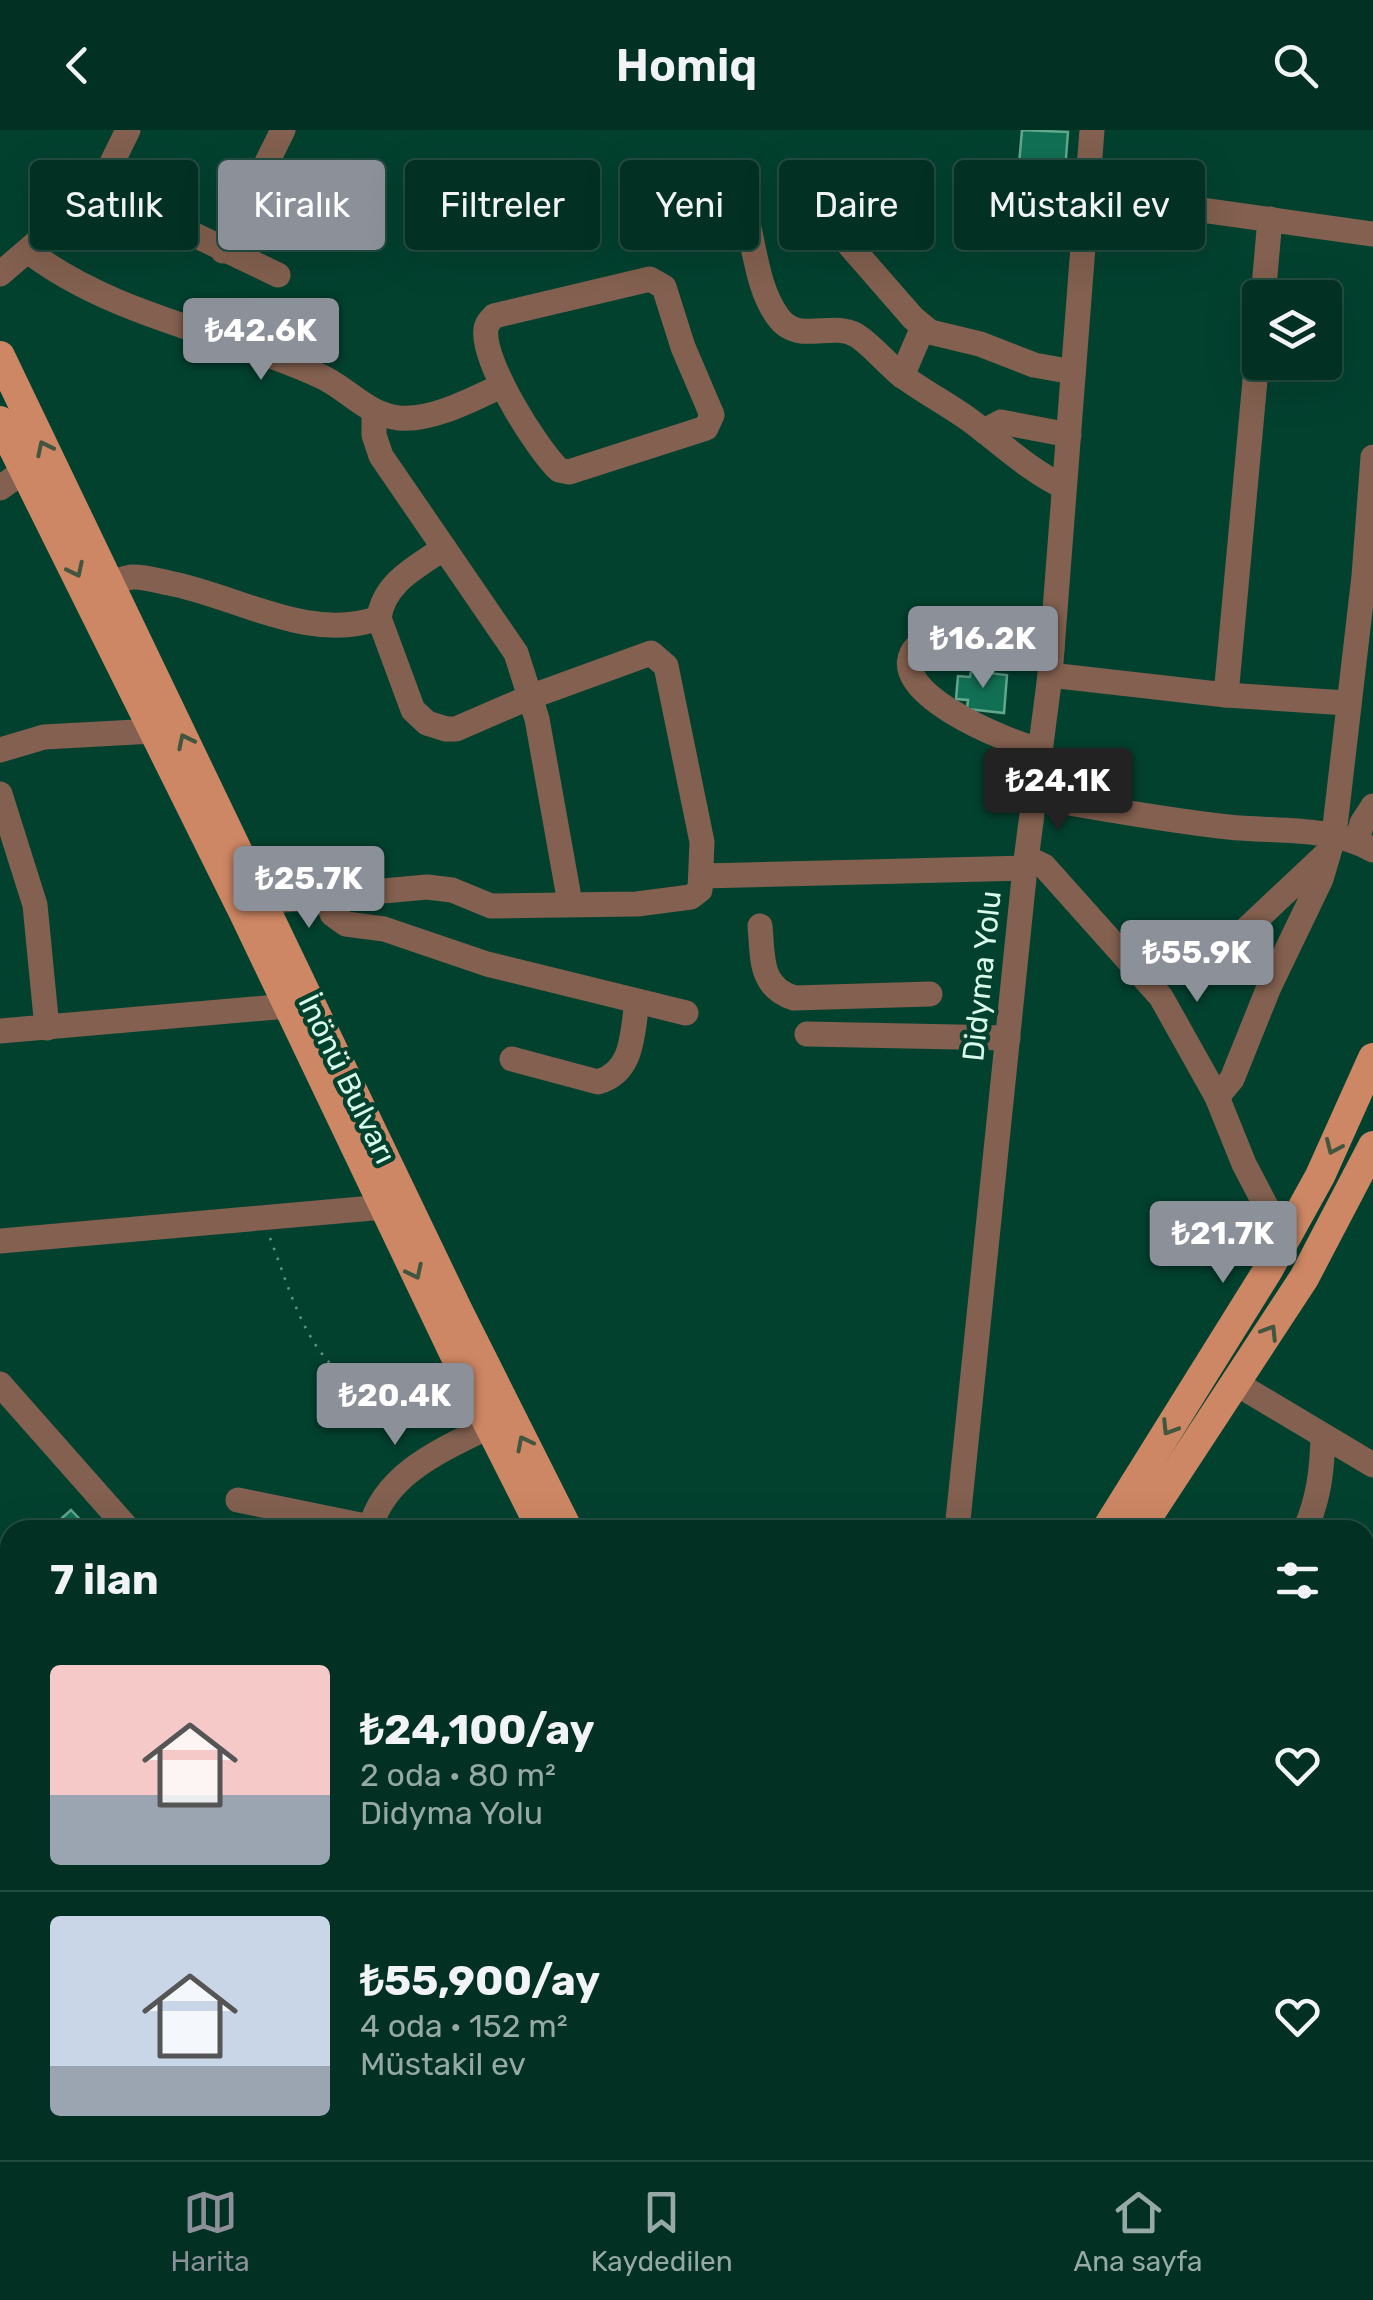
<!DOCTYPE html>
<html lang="tr">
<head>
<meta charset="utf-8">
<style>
  :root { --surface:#023123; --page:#0c392b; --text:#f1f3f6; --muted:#96a9a6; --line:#234c41; --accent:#8c9099 }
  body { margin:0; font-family:Rubik,sans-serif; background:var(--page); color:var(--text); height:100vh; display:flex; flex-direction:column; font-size:38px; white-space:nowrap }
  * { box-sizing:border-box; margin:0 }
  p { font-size:32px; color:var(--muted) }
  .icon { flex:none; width:55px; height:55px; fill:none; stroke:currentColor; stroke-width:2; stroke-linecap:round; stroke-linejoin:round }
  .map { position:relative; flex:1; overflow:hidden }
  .sheet { position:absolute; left:0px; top:1390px; width:1375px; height:640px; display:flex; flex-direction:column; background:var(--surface); border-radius:30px 30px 0 0; box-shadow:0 10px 40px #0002,0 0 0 2px var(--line) }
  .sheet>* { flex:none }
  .banner { position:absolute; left:30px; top:30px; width:1315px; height:90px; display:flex; gap:20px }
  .controls { position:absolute; left:1242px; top:150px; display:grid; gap:20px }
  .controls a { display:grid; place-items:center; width:100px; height:100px; border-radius:10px; background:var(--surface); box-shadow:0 10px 40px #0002,0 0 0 2px var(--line); font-size:50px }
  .price { position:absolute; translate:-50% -85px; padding:0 22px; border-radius:10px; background:var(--accent); color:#fff; font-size:32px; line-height:65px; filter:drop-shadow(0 2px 5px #0008) }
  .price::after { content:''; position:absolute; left:50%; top:60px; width:30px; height:22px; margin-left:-15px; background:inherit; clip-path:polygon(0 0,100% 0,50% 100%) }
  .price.selected { background:#222; color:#fff }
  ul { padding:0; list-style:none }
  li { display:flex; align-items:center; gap:30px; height:250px; padding:0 50px }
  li+li { border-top:2px solid var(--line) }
  li span { display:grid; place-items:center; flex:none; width:280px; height:200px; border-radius:10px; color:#555 }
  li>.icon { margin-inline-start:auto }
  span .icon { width:120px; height:120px; fill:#fffc; stroke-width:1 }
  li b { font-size:42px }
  h2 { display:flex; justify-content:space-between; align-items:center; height:120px; padding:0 50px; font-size:42px }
  .tag { padding:0 35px; border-radius:10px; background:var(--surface); box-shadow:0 10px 40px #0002,0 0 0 2px var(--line); font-size:35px; line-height:90px }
  .tag.selected { background:var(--accent); color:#fff }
  header { display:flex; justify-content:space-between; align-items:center; height:130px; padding:0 50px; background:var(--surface); font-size:45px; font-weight:600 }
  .dock { display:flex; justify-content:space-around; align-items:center; height:140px; border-top:2px solid var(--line); background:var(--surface); font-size:28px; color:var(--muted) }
  .dock a { display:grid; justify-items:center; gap:5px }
  .dock .selected { color:var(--accent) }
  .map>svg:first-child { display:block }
  .building { fill:#117054; stroke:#61a88d; stroke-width:2.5 }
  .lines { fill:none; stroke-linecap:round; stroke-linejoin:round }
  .path { stroke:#629483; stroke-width:2.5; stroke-dasharray:2.5 8; stroke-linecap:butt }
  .minor { stroke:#83604f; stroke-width:25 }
  .major { stroke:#ce8764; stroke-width:30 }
  .oneway { stroke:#40563f }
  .labels { text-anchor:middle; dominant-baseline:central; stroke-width:9; stroke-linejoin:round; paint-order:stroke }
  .street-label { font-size:30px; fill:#d8fbeb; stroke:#03412f }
</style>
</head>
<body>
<header><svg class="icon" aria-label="back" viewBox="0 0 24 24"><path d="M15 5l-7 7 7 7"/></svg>Homiq<svg class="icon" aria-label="search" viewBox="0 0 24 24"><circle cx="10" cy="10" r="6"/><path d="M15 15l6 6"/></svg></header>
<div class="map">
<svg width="1373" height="2030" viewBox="0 0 1373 2030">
  <rect width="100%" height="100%" fill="#03412f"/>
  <!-- building -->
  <g class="building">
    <path d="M1022,0L1068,2L1065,40L1019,35Z"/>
    <path d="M971,541L1007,545L1004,583L967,579L968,570L956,569L958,546L970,547Z"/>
    <path d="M71,1380L90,1400H59L54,1395Z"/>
    <path d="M730,2020H790L789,2030H722Z"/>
  </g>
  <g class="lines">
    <!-- path -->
    <g class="path">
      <path d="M270,1108C287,1151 301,1208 337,1240C366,1266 404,1281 439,1298"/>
      <path d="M1178,2030L1182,2020"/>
    </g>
    <!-- minor -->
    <g class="minor">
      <path d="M736,57C755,96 752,152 778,187C798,215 831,191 856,205C872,215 886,233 901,245C924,262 949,275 971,291C1002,314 1030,341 1064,357"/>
      <path d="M99,59L278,145"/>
      <path d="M1087,64L1373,104"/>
      <path d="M838,102L913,188L930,202L980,214L1034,235L1073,242"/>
      <path d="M28,121C113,186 223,202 318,245C347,257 365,284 399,288C432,291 471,270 501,256"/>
      <path d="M223,121L283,0"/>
      <path d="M0,144L99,59L128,0"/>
      <path d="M650,149L664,157L683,217L712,285L706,298L569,342L559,340C536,318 481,230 486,199C487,192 490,191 494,186Z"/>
      <path d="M1263,168L1270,89"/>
      <path d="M902,246L923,197"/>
      <path d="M374,282V305L381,326L516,523L537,589L570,773"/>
      <path d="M984,301L1001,292L1069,305"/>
      <path d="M0,358L25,340"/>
      <path d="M110,454C116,452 124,448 132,447C143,446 158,451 169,453C237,466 309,513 379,488"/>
      <path d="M1050,545L1226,565L1347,573"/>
      <path d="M1226,565L1260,196"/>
      <path d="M0,620L44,607L154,601"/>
      <path d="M1041,620C1011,614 874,559 918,515L938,506L957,504L1052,518"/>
      <path d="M0,664L35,775L47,898"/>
      <path d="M1035,667C1099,678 1163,690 1228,697C1276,702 1330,696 1373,720"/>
      <path d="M1357,711L1362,693L1373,676"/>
      <path d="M1027,728L1044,736L1161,867L1217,967L1244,1034L1267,1078L1290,1101"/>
      <path d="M702,746L1025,738"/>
      <path d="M326,766L332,784L346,794L384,799L487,834L686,883"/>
      <path d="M262,772L427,757L452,760L491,776L637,774L691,767L700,760L702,712L666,536L651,523L530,567L456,599H446L427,593L413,580L379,488C384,452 417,437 444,418"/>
      <path d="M760,796C763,827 759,857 794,868L930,864"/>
      <path d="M1123,823L1134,814L1206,825L1221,823L1325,725"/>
      <path d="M0,901L288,876"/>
      <path d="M807,904L1008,908"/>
      <path d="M512,929L598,952C634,942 632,903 637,872"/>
      <path d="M1217,967L1232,949L1269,857L1321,749L1334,705L1364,446L1373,327"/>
      <path d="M0,1111L384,1077"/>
      <path d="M0,1254L129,1400"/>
      <path d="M1237,1254L1373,1335"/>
      <path d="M238,1370L370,1397"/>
      <path d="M370,1400C383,1344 443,1319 490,1296"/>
      <path d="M957,1400L1025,738L1050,545L1092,0"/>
      <path d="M1305,1400C1319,1368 1322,1341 1323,1306"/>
      <path d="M1365,1538L1373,1525"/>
      <path d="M1365,1575L1373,1578"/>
      <path d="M1365,1700L1373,1703"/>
      <path d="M981,2020L992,2030"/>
      <path d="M179,2030L186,2020"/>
    </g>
    <!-- major -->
    <g class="major">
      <path d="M0,226L458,1181L568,1400"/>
      <path d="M0,291L244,783L476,1269L542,1400"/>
      <path d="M1106,1400L1268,1140L1320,1046L1373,928"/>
      <path d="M1139,1400L1304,1148L1373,1016"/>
      <path d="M819,2030L824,2020"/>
      <path d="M871,2030L877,2020"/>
    </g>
  </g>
  <!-- one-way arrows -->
  <defs><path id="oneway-chevron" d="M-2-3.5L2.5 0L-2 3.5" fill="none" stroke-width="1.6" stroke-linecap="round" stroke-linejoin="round" transform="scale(2.5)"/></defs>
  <g class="oneway">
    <use href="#oneway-chevron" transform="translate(44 318) rotate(-116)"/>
    <use href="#oneway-chevron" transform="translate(76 440) rotate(64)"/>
    <use href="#oneway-chevron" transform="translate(185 611) rotate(-116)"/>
    <use href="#oneway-chevron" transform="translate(1333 1017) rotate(114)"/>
    <use href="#oneway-chevron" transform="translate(415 1142) rotate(64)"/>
    <use href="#oneway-chevron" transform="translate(1270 1202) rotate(-58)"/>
    <use href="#oneway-chevron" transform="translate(1169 1298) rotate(122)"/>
    <use href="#oneway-chevron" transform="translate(524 1313) rotate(-117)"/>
  </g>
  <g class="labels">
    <!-- street labels -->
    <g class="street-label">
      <text transform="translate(982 846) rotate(-84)">Didyma Yolu</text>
      <text transform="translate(347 949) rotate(64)">İnönü Bulvarı</text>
    </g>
  </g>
</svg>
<div class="controls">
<a><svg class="icon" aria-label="layers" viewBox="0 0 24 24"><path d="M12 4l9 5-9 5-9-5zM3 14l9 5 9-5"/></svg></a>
</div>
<b class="price" style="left:261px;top:253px">₺42.6K</b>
<b class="price" style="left:983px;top:561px">₺16.2K</b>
<b class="price selected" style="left:1058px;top:703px">₺24.1K</b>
<b class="price" style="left:309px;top:801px">₺25.7K</b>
<b class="price" style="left:1197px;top:875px">₺55.9K</b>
<b class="price" style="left:1223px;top:1156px">₺21.7K</b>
<b class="price" style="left:395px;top:1318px">₺20.4K</b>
<div class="banner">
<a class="tag">Satılık</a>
<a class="tag selected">Kiralık</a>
<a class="tag">Filtreler</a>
<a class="tag">Yeni</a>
<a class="tag">Daire</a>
<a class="tag">Müstakil ev</a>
</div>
<section class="sheet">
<h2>7 ilan<svg class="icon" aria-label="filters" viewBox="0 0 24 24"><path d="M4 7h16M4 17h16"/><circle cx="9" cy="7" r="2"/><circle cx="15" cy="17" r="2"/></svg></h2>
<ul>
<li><span style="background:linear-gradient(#f6c9c9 65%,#9aa5b1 0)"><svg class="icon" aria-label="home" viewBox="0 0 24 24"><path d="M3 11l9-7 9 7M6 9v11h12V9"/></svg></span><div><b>₺24,100/ay</b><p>2 oda · 80 m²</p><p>Didyma Yolu</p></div><svg class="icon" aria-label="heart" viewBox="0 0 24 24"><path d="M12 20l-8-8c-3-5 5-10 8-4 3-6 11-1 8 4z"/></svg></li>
<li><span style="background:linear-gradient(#c9d6e8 75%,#9aa5b1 0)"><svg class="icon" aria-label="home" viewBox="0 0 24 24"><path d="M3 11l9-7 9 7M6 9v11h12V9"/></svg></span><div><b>₺55,900/ay</b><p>4 oda · 152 m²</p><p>Müstakil ev</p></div><svg class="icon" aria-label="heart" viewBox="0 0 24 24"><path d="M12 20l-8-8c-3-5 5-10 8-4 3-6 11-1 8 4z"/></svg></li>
</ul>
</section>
</div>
<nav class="dock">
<a class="selected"><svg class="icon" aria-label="map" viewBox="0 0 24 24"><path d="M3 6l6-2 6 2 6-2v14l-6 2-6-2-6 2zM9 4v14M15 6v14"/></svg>Harita</a>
<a><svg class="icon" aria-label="saved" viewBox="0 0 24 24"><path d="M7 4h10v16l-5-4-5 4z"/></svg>Kaydedilen</a>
<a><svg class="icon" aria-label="home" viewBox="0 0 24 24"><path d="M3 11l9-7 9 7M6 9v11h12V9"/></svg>Ana sayfa</a>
</nav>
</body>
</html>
